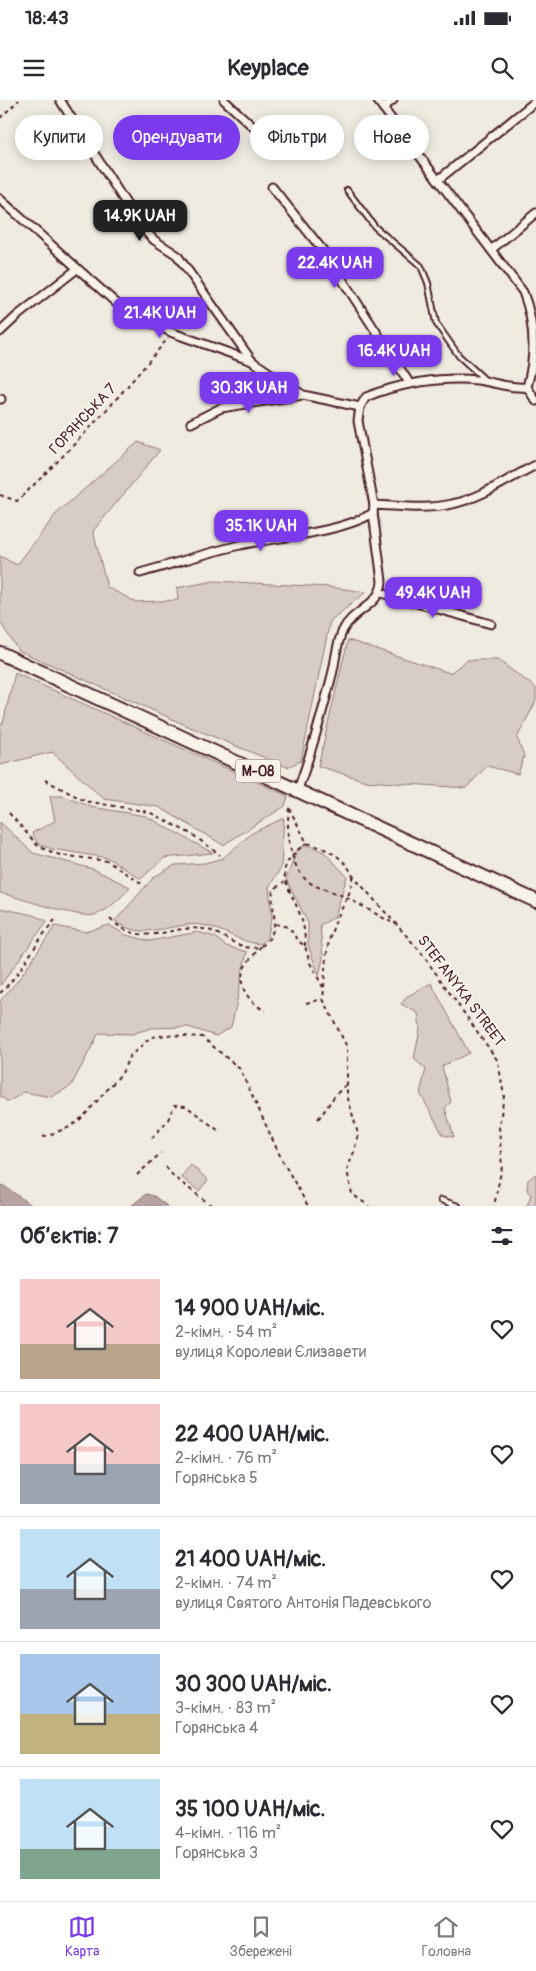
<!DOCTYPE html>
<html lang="uk">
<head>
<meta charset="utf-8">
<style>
  :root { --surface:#fff; --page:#f2f2f3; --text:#2b2b33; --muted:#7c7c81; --line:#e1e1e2; --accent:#7c3aed }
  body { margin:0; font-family:Pangolin,sans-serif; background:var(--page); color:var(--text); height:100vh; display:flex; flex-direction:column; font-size:19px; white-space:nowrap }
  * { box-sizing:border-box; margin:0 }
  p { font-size:16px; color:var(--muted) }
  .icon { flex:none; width:28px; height:28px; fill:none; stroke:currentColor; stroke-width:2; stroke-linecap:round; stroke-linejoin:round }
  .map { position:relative; height:1106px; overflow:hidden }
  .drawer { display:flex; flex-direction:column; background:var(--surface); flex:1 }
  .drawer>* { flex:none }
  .top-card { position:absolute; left:15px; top:15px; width:506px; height:45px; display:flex; gap:10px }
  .price { position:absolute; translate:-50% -42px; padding:0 11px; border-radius:10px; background:var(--accent); color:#fff; font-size:16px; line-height:32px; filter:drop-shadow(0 1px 2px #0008) }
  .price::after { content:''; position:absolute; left:50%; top:30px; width:15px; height:11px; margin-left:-8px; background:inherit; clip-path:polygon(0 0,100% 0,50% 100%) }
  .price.selected { background:#222; color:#fff }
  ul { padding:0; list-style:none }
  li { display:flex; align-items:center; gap:15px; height:125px; padding:0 20px }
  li+li { border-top:1px solid var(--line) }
  li span { display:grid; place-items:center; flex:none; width:140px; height:100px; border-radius:0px; color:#555 }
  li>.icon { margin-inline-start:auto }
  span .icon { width:60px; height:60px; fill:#fffc; stroke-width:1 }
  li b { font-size:21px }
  h2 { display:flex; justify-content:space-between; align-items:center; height:60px; padding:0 20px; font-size:21px }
  .pill { padding:0 18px; border-radius:22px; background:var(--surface); box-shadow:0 2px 12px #0003; font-size:18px; line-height:45px }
  .pill.selected { background:var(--accent); color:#fff }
  .status { display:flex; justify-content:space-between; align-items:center; height:35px; padding:0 25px; background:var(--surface); direction:ltr }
  .status svg { height:14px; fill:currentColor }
  header { display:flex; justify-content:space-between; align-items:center; height:65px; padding:0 20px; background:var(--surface); font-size:22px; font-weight:800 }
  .tabs { display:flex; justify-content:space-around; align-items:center; height:70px; border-top:1px solid var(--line); background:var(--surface); font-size:14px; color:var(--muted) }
  .tabs a { display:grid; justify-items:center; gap:2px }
  .tabs .selected { color:var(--accent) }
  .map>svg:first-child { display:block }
  .green { fill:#d8cdc6; stroke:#917678 }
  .water { fill:#b7a4a2; stroke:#8b6f72 }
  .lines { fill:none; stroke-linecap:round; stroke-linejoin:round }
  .service-casing { stroke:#4a1f2b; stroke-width:8 }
  .minor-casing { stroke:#4a1f2b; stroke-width:11 }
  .trunk-casing { stroke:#4a1f2b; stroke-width:16 }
  .path { stroke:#4a1f2b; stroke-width:2; stroke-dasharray:4 4; stroke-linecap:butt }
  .service { stroke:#f7f3e8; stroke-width:4 }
  .minor { stroke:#f7f3e8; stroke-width:7 }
  .trunk { stroke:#f7f3e8; stroke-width:12 }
  .labels { text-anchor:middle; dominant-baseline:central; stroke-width:4; stroke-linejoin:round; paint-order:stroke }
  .shield { fill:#f7f3e8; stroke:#7e5f64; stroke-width:1 }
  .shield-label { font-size:14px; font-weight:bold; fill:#4a1f2b }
  .street-label { font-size:15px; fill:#4a1f2b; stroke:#f7f3e8 }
</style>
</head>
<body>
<div class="status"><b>18:43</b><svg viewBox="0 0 49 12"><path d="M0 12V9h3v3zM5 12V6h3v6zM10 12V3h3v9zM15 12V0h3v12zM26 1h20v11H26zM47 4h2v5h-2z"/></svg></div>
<header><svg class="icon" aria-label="menu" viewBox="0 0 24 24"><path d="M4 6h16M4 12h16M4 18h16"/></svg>Keyplace<svg class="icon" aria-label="search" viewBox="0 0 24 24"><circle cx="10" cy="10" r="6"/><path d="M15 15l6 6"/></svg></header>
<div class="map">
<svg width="536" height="1106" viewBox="0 0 536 1106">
  <rect width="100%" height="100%" fill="#f0ebe0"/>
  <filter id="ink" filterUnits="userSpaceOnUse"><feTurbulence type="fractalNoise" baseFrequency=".02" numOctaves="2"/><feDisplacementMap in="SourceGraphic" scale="10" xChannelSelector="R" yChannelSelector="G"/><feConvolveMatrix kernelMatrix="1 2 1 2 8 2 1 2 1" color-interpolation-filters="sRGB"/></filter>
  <g filter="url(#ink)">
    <!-- green -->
    <g class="green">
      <path d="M138,342L160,350L93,431L107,487L136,502L178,500L177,488L214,481L329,487L366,492L330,521L301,661L287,667L190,627L18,550L0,522V456L17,465L56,414Z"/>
      <path d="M348,540L450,573L467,560H498L536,588V601L517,638L524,656L518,674L487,666L466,688L366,681L318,666Z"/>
      <path d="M15,573L288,696L285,706L223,745L159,707L104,699L52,652L0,665V625L3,623Z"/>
      <path d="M50,696H64L91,707L146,716L213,753L164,758L141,779L108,758L52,749L38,744L32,733L55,721Z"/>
      <path d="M284,718L281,768L269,787L272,817L267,838L261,844C239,843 222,828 202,825C172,821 144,843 115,821L154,777L175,765L205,763L223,758L252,733Z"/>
      <path d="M0,722L33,753L93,769L130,787C122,797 107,812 94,815C80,819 18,797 0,793Z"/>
      <path d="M308,745L324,752L347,776L335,817L320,825L323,858L319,876L308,845V823L286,779L298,748Z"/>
      <path d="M0,808L33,815L47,821L0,886Z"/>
      <path d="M109,825L126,835L150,841L198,832L215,837L226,846L247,852C240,877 238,902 231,927L216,936L188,927L151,928L132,934L99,933L71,986L51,997L24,992L8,1002L0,996V901L19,879L55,826L86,832Z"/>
      <path d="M431,883L469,953L442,966L451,1002L445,1008L454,1037L443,1035L420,993L426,969L414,959L420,929L418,913L401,904L408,896Z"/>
      <path d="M191,1065L208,1080L199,1091L181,1077Z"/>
      <path d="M536,1074V1106H527L531,1095L527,1090L528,1080Z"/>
    </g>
    <!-- water -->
    <g class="water">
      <path d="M0,1085L4,1086L33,1106H0Z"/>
      <path d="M146,1094L154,1096L167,1106H131Z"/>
    </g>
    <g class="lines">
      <!-- service casing -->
      <g class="service-casing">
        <g id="service">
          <path d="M347,90L375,127L421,166L428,183L436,223L459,256L484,279"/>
          <path d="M441,1100L458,1106"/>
        </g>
      </g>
      <!-- minor casing -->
      <g class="minor-casing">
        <g id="minor">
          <path d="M60,0L141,127L154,140L177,155L252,261"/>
          <path d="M224,0L263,36"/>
          <path d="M377,0L523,192C535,223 536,255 527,287"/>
          <path d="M383,8L393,0"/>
          <path d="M438,80L536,1"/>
          <path d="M272,87L325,153L410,284"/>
          <path d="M0,99L115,202L136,216L173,233L252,261L303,295L360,307"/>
          <path d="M492,149L536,113"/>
          <path d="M0,232L17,216L77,169"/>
          <path d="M0,299H1"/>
          <path d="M191,323L221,308L303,295"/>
          <path d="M374,405L358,321L360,307L366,297C397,284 443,276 477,280C495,282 509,289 527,287L536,301"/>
          <path d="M140,473C173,464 206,453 240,445C278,437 340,433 373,413"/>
          <path d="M381,493L491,524"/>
          <path d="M298,689C312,652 322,613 332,575C336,560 336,544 343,530C353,509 381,506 382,481L373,413L374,405C400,406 426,410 452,404C482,398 509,378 536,365"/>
        </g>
      </g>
      <!-- trunk casing -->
      <g class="trunk-casing">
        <path id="trunk" d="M0,553L536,801"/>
      </g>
      <!-- path -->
      <g class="path">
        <path d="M0,18L19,0"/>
        <path d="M0,395L17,401C71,350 121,296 168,238"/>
        <path d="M45,680L85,701L149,712L193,735L220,755"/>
        <path d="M289,708L307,743C327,749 344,756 353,776L420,851L498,961L504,996L499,1027L502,1067L494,1106"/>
        <path d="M289,708C286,731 289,771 312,784C321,789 332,791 341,795C358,803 375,814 391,822"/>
        <path d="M9,713L39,747L60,755L107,761L144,785"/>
        <path d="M110,819C146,852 172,821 208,830C224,834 251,860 267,841C281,825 270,808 273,790L284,782"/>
        <path d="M276,824L289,827L298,841L305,846L310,863L324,889L323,899L347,947V995L358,1034L354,1052L347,1070L352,1094L369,1106"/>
        <path d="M261,846C256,853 247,861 244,869C236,887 251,904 266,911"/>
        <path d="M305,846C305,834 304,823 299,812C286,779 271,769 307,743"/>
        <path d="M324,887C325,867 326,847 333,828C339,810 351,797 353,777"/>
        <path d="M0,893C23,872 35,842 55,820"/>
        <path d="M306,903L323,899"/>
        <path d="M318,1019C329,1006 332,996 346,985"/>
        <path d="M43,1037L70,1027L83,1017L122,973L129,957L151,937L168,935L202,937L240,969L282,1060L308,1106"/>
        <path d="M152,1038L168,1020L174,1005L186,1006L219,1031"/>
        <path d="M166,1067L174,1077L212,1106"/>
        <path d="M137,1075L161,1053"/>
      </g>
      <!-- service -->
      <use href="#service" class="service"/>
      <!-- minor -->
      <use href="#minor" class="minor"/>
      <!-- trunk -->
      <use href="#trunk" class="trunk"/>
    </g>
  </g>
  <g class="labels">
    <!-- shield labels -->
    <rect class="shield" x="235.5" y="659.5" width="45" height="23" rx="4"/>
    <g class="shield-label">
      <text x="258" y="671">М-08</text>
    </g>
    <!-- street labels -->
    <g class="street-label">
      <text transform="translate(83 319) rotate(-47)">ГОРЯНСЬКА 7</text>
      <text transform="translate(461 891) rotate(53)">STEFANYKA STREET</text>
    </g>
  </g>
</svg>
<b class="price selected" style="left:140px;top:142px">14.9K UAH</b>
<b class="price" style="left:335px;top:189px">22.4K UAH</b>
<b class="price" style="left:160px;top:239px">21.4K UAH</b>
<b class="price" style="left:394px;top:277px">16.4K UAH</b>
<b class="price" style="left:249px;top:314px">30.3K UAH</b>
<b class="price" style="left:261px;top:452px">35.1K UAH</b>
<b class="price" style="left:433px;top:519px">49.4K UAH</b>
<div class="top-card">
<a class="pill">Купити</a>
<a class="pill selected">Орендувати</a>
<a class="pill">Фільтри</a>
<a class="pill">Нове</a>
</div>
</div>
<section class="drawer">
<h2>Об’єктів: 7<svg class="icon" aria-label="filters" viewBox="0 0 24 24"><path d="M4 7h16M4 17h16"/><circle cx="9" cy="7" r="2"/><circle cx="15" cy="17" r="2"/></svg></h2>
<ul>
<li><span style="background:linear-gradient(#f6c9c9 65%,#b9a48a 0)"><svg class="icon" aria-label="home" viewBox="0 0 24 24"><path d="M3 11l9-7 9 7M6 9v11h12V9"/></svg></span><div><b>14 900 UAH/міс.</b><p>2-кімн. · 54 m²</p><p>вулиця Королеви Єлизавети</p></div><svg class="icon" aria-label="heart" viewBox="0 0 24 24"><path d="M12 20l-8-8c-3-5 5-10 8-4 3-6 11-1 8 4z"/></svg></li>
<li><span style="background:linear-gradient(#f6c9c9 60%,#9aa5b1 0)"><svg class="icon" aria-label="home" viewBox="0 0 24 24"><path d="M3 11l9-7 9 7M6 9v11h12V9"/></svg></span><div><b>22 400 UAH/міс.</b><p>2-кімн. · 76 m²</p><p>Горянська 5</p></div><svg class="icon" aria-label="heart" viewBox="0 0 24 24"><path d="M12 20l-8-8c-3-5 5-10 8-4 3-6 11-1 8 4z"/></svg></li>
<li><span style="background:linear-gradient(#bfe0f5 60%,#9aa5b1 0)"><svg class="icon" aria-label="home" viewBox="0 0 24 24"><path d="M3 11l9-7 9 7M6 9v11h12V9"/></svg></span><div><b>21 400 UAH/міс.</b><p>2-кімн. · 74 m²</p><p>вулиця Святого Антонія Падевського</p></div><svg class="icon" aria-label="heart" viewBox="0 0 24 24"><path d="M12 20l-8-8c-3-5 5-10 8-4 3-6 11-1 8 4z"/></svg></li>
<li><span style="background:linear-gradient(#a9c7e8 60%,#c2b280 0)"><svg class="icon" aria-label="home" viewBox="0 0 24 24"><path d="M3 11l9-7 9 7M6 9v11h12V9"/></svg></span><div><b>30 300 UAH/міс.</b><p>3-кімн. · 83 m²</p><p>Горянська 4</p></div><svg class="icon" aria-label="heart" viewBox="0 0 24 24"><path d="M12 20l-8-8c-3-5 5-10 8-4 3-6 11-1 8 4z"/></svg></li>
<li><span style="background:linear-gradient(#bfe0f5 70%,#7fa58c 0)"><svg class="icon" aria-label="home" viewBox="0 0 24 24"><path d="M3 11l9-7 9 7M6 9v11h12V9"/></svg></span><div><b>35 100 UAH/міс.</b><p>4-кімн. · 116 m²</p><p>Горянська 3</p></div><svg class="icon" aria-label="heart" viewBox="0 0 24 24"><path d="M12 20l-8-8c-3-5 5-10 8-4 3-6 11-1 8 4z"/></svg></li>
</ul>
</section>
<nav class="tabs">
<a class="selected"><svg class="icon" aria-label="map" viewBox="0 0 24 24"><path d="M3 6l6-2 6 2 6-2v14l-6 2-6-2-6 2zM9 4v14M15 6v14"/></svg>Карта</a>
<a><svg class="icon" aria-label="saved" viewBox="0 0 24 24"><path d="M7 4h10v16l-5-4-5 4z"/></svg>Збережені</a>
<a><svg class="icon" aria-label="home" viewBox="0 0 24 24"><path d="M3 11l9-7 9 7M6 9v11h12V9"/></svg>Головна</a>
</nav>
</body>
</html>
